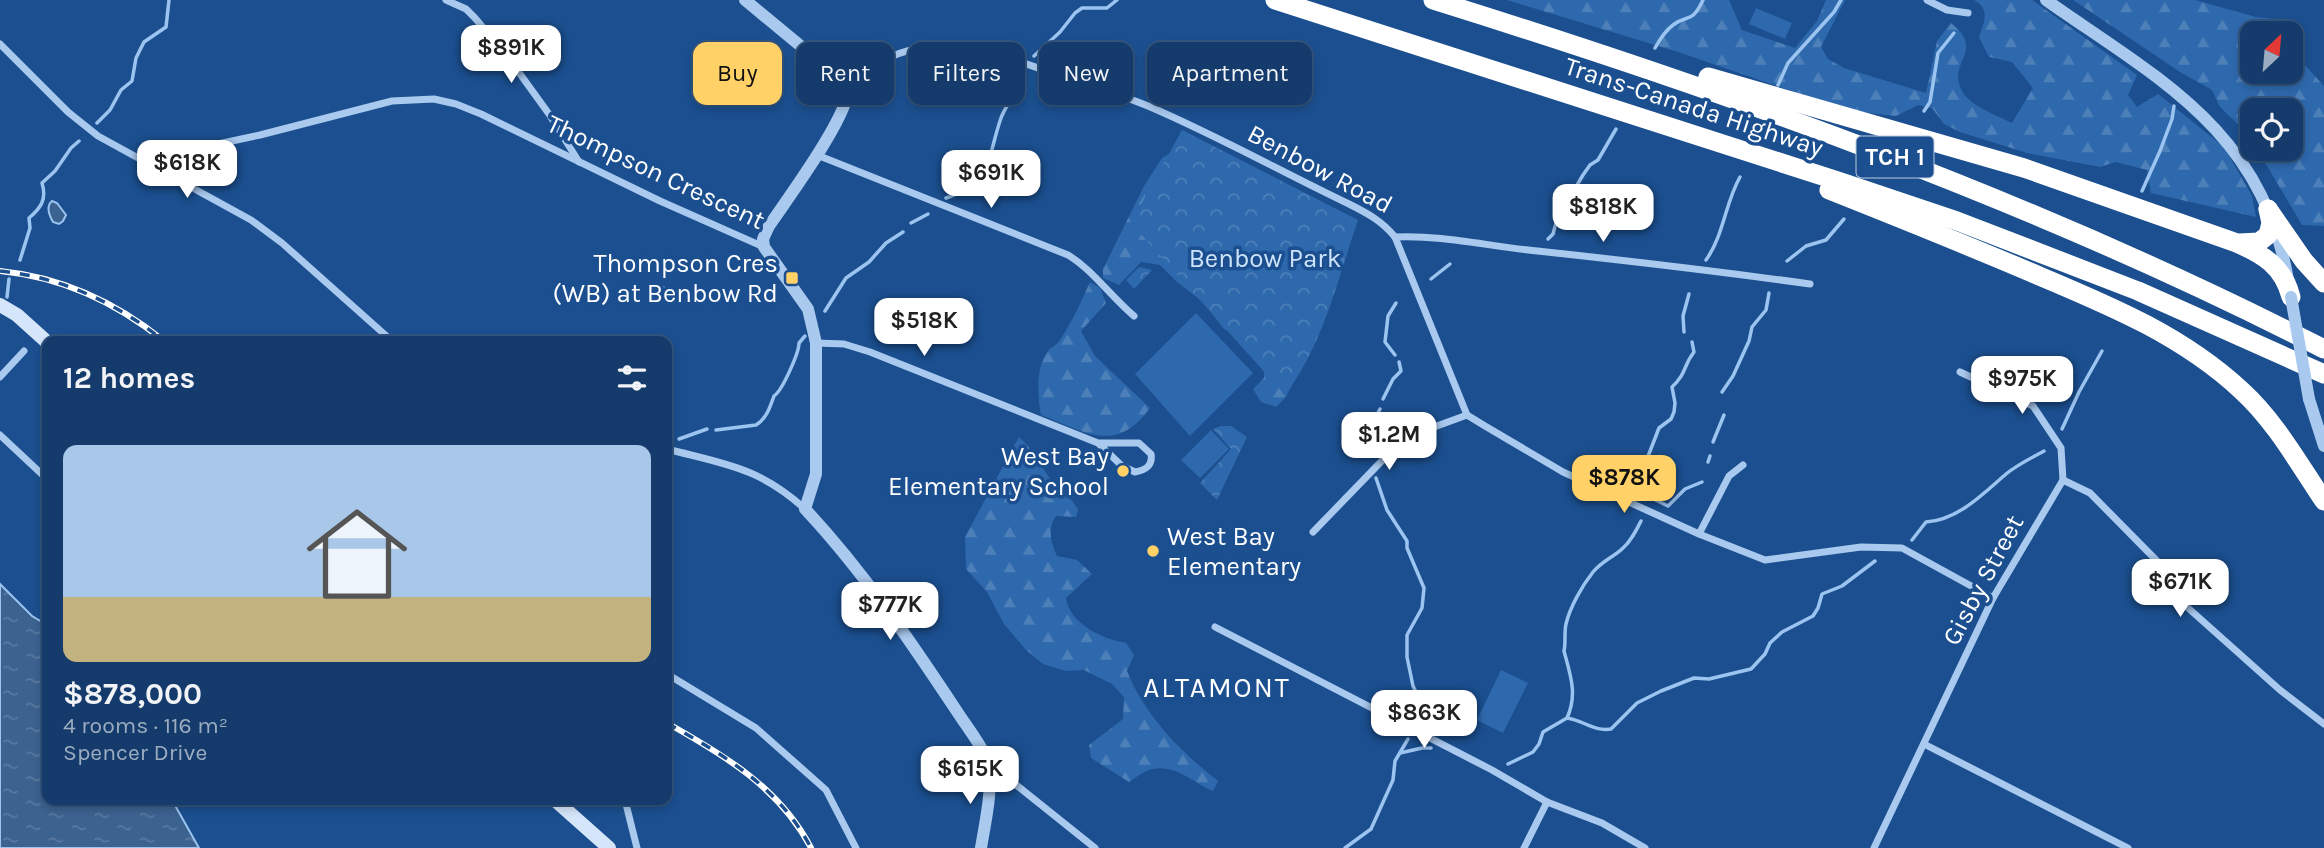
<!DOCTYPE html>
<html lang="en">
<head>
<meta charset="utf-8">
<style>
  :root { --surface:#143b6b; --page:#1d4271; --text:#f1f3f6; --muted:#9dadc1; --line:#33557e; --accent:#ffd166 }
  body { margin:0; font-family:Karla,sans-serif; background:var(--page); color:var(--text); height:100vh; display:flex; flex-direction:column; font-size:26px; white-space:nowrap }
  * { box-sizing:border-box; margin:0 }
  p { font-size:23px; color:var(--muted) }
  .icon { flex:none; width:38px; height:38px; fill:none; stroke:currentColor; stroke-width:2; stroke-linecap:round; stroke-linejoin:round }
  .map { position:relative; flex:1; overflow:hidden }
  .sheet { position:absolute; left:42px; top:336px; width:630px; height:469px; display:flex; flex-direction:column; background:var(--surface); border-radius:14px; box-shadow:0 4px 10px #0003,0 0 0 2px var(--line) }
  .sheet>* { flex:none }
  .hud { position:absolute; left:693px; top:42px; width:665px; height:63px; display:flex; gap:14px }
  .needle { width:46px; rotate:26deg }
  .fabs { position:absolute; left:2240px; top:21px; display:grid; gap:14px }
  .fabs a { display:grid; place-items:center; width:63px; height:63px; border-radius:14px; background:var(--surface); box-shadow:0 4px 10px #0003,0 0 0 2px var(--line); font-size:35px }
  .price { position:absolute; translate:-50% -60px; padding:0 16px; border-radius:14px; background:#fff; color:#222; font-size:23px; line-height:46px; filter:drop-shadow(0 2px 4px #0008) }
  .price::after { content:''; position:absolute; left:50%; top:42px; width:21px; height:16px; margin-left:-10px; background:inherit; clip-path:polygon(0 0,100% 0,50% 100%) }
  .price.current { background:var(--accent); color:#111 }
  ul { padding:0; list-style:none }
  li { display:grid; align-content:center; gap:14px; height:371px; padding:0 21px }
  li span { display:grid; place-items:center; height:217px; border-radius:14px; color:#555 }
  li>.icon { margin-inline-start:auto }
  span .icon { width:126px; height:126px; fill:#fffc; stroke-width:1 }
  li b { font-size:30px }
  h2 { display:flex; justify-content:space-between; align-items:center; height:84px; padding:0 21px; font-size:30px }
  .tag { padding:0 24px; border-radius:14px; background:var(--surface); box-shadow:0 4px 10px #0003,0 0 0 2px var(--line); font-size:24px; line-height:63px }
  .tag.current { background:var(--accent); color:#111 }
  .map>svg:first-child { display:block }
  .grass { fill:#2e69ad }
  .forest { fill:url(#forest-firs) }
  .park { fill:url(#park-crowns) }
  .water { fill:url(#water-ripples); stroke:#9cc4f0; stroke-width:2 }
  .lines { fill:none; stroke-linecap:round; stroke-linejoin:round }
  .stream { stroke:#9cc4f0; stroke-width:3.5 }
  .minor { stroke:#a9c9ee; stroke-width:7 }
  .tertiary { stroke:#a9c9ee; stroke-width:12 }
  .secondary { stroke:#d6e6fa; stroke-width:14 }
  .motorway { stroke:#fff; stroke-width:19 }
  .rail-casing { stroke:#fff; stroke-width:6 }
  .rail { stroke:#1b4f8f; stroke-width:3.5; stroke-dasharray:10; stroke-linecap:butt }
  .tertiary-bridge { stroke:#a9c9ee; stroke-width:12 }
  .poi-dot { fill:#ffd166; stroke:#1b4f8f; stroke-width:2.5 }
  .labels { text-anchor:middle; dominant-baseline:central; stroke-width:7; stroke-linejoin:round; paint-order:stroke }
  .shield { fill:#1b4f8f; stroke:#bbcadd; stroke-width:2 }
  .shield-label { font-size:24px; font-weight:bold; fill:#fff }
  .street-label { font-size:26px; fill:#fff; stroke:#1b4f8f }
  .park-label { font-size:26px; fill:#cfe3fa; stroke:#1b4f8f }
  .poi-label { font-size:26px; fill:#fff; stroke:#1b4f8f; text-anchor:end }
  .neighbourhood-label { font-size:28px; letter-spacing:2px; fill:#fff; stroke:#1b4f8f }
</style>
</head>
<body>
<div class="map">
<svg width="2324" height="848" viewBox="0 0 2324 848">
  <defs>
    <pattern id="forest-firs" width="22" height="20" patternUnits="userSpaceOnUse" patternTransform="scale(1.75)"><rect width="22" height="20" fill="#2e69ad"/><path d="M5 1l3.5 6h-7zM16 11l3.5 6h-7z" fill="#4d80b9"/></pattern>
    <pattern id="park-crowns" width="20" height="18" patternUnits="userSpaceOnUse" patternTransform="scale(1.75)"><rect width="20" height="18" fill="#2e69ad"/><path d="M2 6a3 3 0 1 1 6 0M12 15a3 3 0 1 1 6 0" fill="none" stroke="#4d80b9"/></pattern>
    <pattern id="water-ripples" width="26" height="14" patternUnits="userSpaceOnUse" patternTransform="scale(1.75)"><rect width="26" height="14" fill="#3c6290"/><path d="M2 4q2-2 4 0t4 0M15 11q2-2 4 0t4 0" fill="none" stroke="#597aa1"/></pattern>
  </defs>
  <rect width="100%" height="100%" fill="#1b4f8f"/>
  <!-- grass -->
  <g class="grass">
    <path d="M1756,8L1792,23L1785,39L1749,24Z"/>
    <path d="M1196,313L1253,373L1190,436L1135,374Z"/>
    <path d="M1211,430L1229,449L1200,478L1181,460Z"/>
    <path d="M1501,670L1528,683L1503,733L1477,720Z"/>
  </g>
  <!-- forest -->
  <g class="forest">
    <path d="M1507,0H1729L1742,30L1795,48L1817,21L1826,0H1845L1821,47L1828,59L1844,68L1926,93L1937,41L1951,23C1986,51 1948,60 1961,89C1968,106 1997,115 2012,123L2033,88L2012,62L1989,57L1979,37C1984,23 1991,9 1974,0H2032L2137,75L2128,95L2137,107L2158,94L2224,147L2252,196L2256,217L2151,193L2147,170L2115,162L2100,167L2027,153L1960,132L1944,124L1932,108L1918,105L1896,116L1850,111L1678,52Z"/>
    <path d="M2073,0H2195L2256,17L2276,19L2288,33H2252V72H2291V38L2303,63L2324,86V226L2302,225L2257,149H2291V110H2252V141L2248,134L2220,107L2212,90L2180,72Z"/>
    <path d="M1175,150L1298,372L1286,397L1276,407L1261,402L1253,389L1264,378V354L1240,337L1224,329L1203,302L1177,282L1160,265L1141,262L1119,285L1103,278V269L1144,186L1162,158Z"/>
    <path d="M1090,282L1100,288L1106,303L1081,331L1095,356L1150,408C1116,455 1086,432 1041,415C1038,396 1035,368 1048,351C1051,347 1057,345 1060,340C1072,322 1081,302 1090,282Z"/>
    <path d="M1019,437C1036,452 1041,469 1056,486C1065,497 1072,497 1078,510L1076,517L1056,516C1047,528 1051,543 1057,556L1077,560L1092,574L1066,598C1070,624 1102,639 1126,643L1134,655L1127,671C1145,716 1181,752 1218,781L1213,791C1193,783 1174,762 1149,770C1143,772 1135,778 1129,782L1091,758L1089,745L1123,719L1124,697L1112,684L1084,670L1066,671L1043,664L1026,650L1004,624L987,592L966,569L965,537Z"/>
  </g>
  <!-- park -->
  <g class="park">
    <path d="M1182,130L1358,220C1338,279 1323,345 1285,395L1131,223Z"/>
    <path d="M1139,267L1152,270L1134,289L1126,280Z"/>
    <path d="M1221,426H1231L1247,437L1217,500L1200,483L1231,449L1213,429Z"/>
  </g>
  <!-- water -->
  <g class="water">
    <path d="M52,201L57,203L66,215L63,221L59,224L53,222C49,215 46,206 52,201Z"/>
    <path d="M655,283L672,292L668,301L650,293Z"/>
    <path d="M0,584L32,616L47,625V800H172L199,848H0Z"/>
  </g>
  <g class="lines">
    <!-- stream -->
    <g class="stream">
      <path d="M1655,48C1660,39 1665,31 1673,25C1689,13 1691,25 1703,0"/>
      <path d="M1034,56L1060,32L1075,13L1082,8H1107L1117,0"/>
      <path d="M1778,85L1788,63L1834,12L1841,0"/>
      <path d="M1924,111L1930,102L1938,53L1954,33"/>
      <path d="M97,123L110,110L121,90L132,81L136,58L144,42L166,27L169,0"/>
      <path d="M2142,191L2160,151L2172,119L2174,106"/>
      <path d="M946,198C993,183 987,158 1001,118C1005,107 1012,100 1016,89"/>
      <path d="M911,223L928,214"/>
      <path d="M1548,239L1553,234L1557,219L1583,175L1590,165L1598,160L1616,129"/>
      <path d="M20,260L30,228L29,218C41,208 47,199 42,183L55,171L71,148L79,141"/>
      <path d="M1706,260C1724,235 1725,203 1740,177"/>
      <path d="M1787,261L1806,246L1826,240L1844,219"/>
      <path d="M1431,279L1450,264"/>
      <path d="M7,297L9,279"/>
      <path d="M825,311L846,278L869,262L886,243L903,232"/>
      <path d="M1684,332L1683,316L1689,294"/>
      <path d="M1692,342L1694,352C1683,366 1687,373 1672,387L1675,403L1674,412L1671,419L1659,428L1635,490L1668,506L1685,489L1702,482"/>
      <path d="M1395,355L1385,342L1388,316L1396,303"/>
      <path d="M1722,392L1733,376L1749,341L1752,327L1766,310L1769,293"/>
      <path d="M1383,399L1393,379L1401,371L1399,362"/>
      <path d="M2062,429L2079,392L2102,351"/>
      <path d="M716,430L756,425C767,418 770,407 774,396C782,391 799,353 799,343L805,336"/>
      <path d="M679,439L707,429"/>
      <path d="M1713,442L1724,415"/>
      <path d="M1363,451L1364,439L1380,409"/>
      <path d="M1708,462L1710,456"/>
      <path d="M1376,478L1387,510L1407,541V548L1424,588L1422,608L1407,635V657L1413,686L1420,700V711"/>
      <path d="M1912,540L1926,522C1958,520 1983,494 2006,474C2017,465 2031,458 2044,451"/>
      <path d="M1567,718C1583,720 1594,732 1611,729L1637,703L1661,691L1694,678L1709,679L1751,669L1765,654L1770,643L1782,632L1813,616L1818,608L1822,594L1842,586L1875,561"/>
      <path d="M1400,753L1422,748H1431"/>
      <path d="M1508,764L1533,752L1539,744L1543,732L1567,718C1578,694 1570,674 1564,651C1566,642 1564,633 1566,624C1570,607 1582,586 1593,572C1603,560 1614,557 1623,548C1631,541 1636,531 1641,521"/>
      <path d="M1345,848L1371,829L1393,780L1395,761L1408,739"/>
    </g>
    <!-- minor -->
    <g class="minor">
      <path d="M446,0L466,9L475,18L507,56L549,114L579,162"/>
      <path d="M1927,0L1947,10L1968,13"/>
      <path d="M0,44L68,112L98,136L251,220L282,243L392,341"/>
      <path d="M849,86C872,63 902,48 934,46C973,44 1016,60 1052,73C1084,84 1117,93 1148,106C1216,135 1282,172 1349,204C1367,213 1382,221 1395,237L1467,415L1485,426L1563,472L1699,534L1765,560L1861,547L1902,548L1993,598"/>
      <path d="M817,155L1068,255C1093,270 1111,297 1134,316"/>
      <path d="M140,159L161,152L190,150L260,135L392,101L434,99L456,104L481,114L660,201L764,247"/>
      <path d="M1395,237C1441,235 1482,245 1528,250C1622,260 1716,271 1810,284"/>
      <path d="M816,343L844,344L870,352L1098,443L1122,466L1135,472C1146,470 1153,466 1151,454L1139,443H1098"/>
      <path d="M0,377L24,351"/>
      <path d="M0,435L47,479"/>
      <path d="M667,449C724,464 759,467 805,509"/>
      <path d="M2063,480L2090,493L2159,563L2187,607L2280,690L2324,724"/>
      <path d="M1313,532L1404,438L1467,415"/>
      <path d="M1699,534L1729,476L1743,465"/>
      <path d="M1215,627L1492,770L1547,802L1602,823L1645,848"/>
      <path d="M667,674L756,728L826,790L856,848"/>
      <path d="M1924,744L2128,848"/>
      <path d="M989,766L1005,776L1095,848"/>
      <path d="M625,800L637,848"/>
      <path d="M1524,848L1547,802"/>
      <path d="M1874,848L1993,598L2063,480L2061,448L2033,406L1960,372"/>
    </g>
    <!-- tertiary -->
    <g class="tertiary">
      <path d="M745,0L849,86C849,116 788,198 769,226L763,239L764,247L808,309L816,343V474L805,509C863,571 911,642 958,713C967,727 988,753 989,769C992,794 985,823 981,848"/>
      <path d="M2046,0C2160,80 2262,130 2288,280"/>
      <path d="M2309,399L2324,446"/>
    </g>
    <!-- secondary -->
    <g class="secondary">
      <path d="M0,305L17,315L47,342"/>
      <path d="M555,800L609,848"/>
    </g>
    <!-- motorway -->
    <g class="motorway">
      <path d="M1275,0L1841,182L1957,221L2138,291L2324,374"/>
      <path d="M1433,0C1738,95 2039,203 2324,349"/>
      <path d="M1708,77L2024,168L2234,242C2263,254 2283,266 2291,297"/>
      <path d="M1829,190C1897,217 1964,244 2030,272C2106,304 2181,334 2242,391C2275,421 2299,464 2324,501"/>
      <path d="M2268,209L2304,261L2324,283"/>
      <path d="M2239,243L2259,242L2268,235L2271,223L2268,209"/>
    </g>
    <!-- rail casing -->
    <g class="rail-casing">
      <g id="rail">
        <path d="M0,271C61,277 117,303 164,341"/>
        <path d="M667,723C724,755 780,788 811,848"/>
      </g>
    </g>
    <!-- rail -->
    <use href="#rail" class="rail"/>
    <!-- tertiary-bridge -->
    <path class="tertiary-bridge" d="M2291,297L2309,399"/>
  </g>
  <!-- markers -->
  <g class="poi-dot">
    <rect x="785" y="271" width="14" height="14" rx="3.5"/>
    <circle cx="1123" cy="471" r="7"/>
    <circle cx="1153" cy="551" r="7"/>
  </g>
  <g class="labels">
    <!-- shield labels -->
    <rect class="shield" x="1856.5" y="136.5" width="77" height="41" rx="5"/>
    <g class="shield-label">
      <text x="1895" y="157">TCH 1</text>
    </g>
    <!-- street labels -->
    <g class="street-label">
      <text transform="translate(1694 107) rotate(18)">Trans-Canada Highway</text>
      <text transform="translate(1320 169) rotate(28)">Benbow Road</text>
      <text transform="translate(656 172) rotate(25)">Thompson Crescent</text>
      <text transform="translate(1983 580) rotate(-62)">Gisby Street</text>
    </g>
    <!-- park labels -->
    <g class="park-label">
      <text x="1265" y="258">Benbow Park</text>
    </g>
    <!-- poi labels -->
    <g class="poi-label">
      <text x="778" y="263">Thompson Cres<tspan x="778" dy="30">(WB) at Benbow Rd</tspan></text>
      <text x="1109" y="456">West Bay<tspan x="1109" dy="30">Elementary School</tspan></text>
      <text x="1167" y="536" text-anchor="start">West Bay<tspan x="1167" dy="30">Elementary</tspan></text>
    </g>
    <!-- neighbourhood labels -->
    <g class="neighbourhood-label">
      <text x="1217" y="687">ALTAMONT</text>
    </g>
  </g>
</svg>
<div class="fabs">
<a><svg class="needle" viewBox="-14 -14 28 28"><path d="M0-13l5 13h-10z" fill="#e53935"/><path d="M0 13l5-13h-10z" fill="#9dadc1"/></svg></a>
<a><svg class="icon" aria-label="locate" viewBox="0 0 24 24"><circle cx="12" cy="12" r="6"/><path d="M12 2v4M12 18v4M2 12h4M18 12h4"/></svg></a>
</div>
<b class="price" style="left:511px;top:85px">$891K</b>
<b class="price" style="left:187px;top:200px">$618K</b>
<b class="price" style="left:991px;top:210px">$691K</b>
<b class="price" style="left:1603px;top:244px">$818K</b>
<b class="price" style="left:924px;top:358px">$518K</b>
<b class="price" style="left:2022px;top:416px">$975K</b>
<b class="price" style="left:1389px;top:472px">$1.2M</b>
<b class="price current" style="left:1624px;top:515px">$878K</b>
<b class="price" style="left:2180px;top:619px">$671K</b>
<b class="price" style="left:890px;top:642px">$777K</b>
<b class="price" style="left:1424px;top:750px">$863K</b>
<b class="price" style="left:970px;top:806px">$615K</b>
<div class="hud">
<a class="tag current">Buy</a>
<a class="tag">Rent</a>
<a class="tag">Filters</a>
<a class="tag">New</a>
<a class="tag">Apartment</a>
</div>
<section class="sheet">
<h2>12 homes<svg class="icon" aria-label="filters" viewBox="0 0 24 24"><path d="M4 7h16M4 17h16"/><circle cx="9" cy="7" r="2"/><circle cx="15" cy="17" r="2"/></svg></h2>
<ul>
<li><span style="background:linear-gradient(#a9c7e8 70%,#c2b280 0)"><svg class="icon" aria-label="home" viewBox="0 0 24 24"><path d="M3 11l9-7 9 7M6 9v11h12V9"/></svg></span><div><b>$878,000</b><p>4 rooms · 116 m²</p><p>Spencer Drive</p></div></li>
</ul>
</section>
</div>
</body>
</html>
